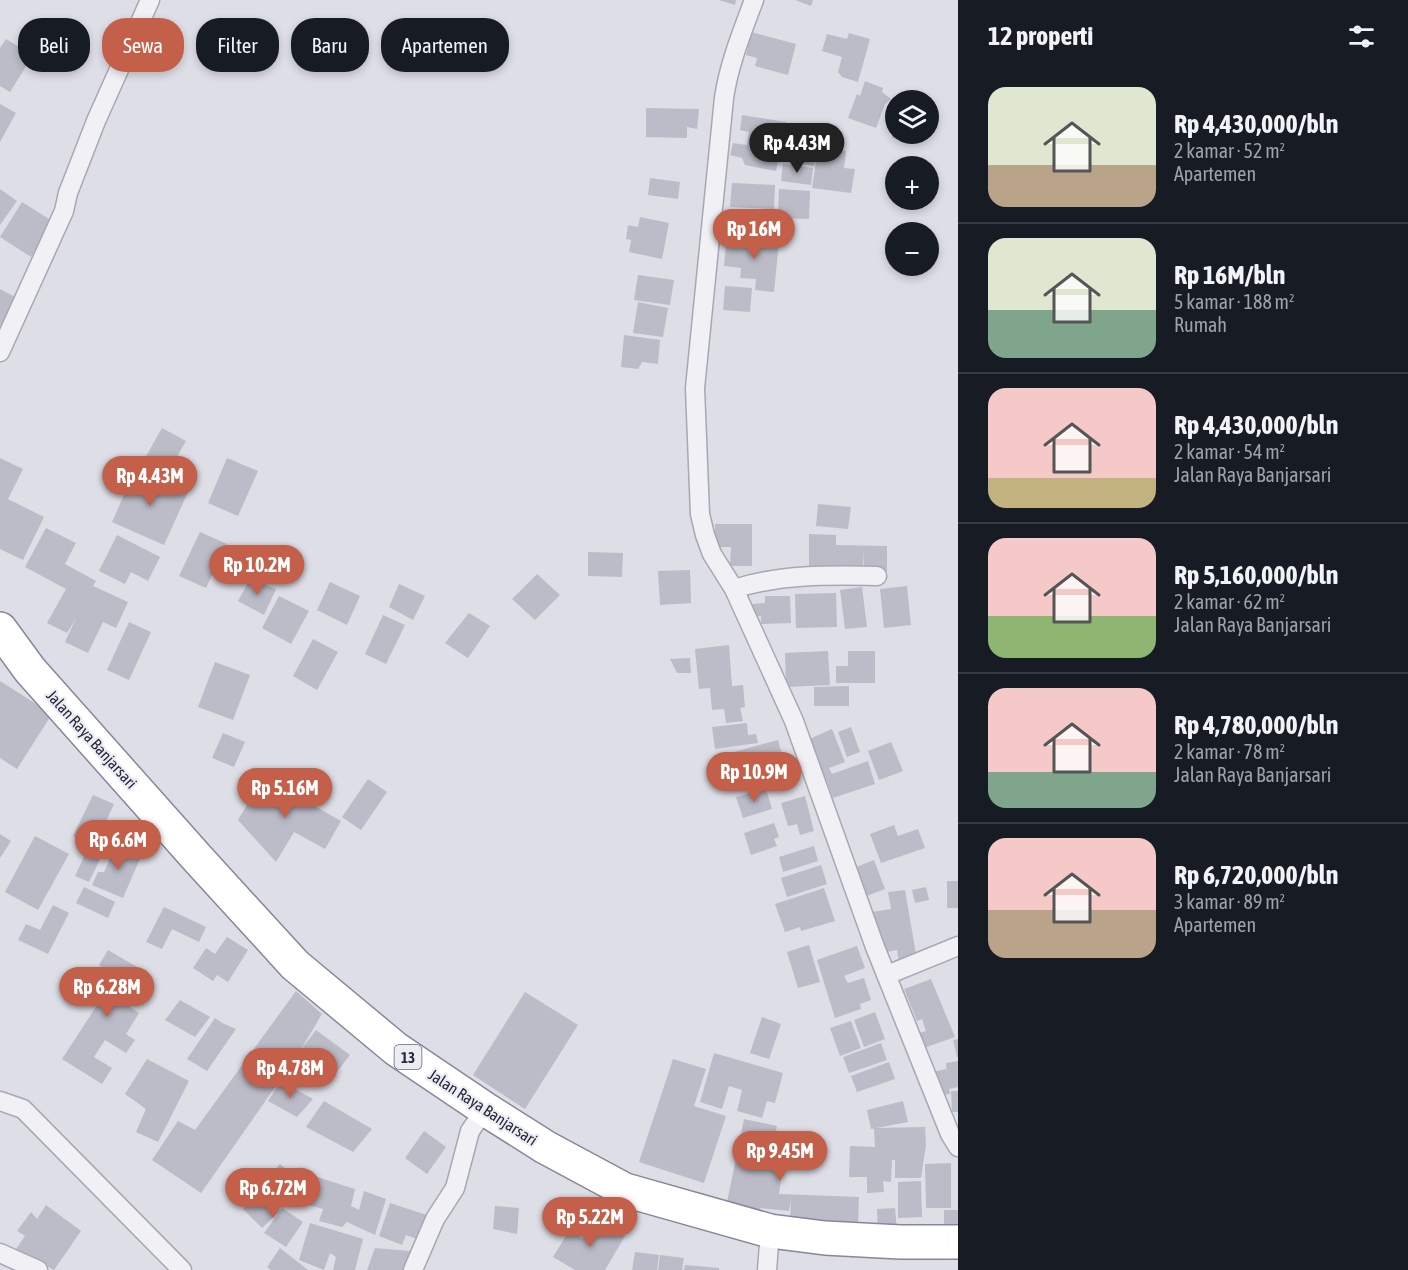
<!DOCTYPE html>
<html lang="id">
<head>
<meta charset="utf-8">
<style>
  :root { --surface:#171b24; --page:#242831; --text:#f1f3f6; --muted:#9ea1a6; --line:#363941; --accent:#c45f4a }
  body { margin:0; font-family:"Asap Condensed",sans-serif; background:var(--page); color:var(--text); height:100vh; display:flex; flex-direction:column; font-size:22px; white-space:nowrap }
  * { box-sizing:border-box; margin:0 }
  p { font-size:20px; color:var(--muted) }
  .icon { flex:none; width:33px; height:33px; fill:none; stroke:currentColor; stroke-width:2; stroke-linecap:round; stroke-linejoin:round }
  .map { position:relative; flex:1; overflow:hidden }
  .panel { display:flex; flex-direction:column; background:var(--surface); width:450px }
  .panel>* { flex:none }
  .hud { position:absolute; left:18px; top:18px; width:570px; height:54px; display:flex; gap:12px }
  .tools { position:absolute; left:885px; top:90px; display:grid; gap:12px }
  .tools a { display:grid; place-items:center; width:54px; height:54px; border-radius:50%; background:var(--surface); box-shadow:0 3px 9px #0003; font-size:30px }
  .price { position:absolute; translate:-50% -51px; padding:0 14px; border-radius:21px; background:var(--accent); color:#fff; font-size:20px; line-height:39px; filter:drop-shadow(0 2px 3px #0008) }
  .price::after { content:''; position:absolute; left:50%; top:36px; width:18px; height:14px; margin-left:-9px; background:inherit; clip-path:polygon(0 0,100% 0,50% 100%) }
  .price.current { background:#222; color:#fff }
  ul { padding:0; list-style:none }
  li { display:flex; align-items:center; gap:18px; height:150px; padding:0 30px }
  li+li { border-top:2px solid var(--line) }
  li span { display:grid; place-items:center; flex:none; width:168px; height:120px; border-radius:18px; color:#555 }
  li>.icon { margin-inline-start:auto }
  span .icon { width:72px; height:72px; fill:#fffc; stroke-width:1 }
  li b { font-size:26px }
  h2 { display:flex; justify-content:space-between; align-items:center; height:72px; padding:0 30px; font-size:26px }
  .chip { padding:0 21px; border-radius:24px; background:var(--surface); box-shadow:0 3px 9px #0003; font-size:21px; line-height:54px }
  .chip.current { background:var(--accent); color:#fff }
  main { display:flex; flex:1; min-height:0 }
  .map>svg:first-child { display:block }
  .building { fill:#bbbcc8 }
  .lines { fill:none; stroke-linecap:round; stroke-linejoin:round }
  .street-casing { stroke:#a7a8b3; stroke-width:21 }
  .highway-casing { stroke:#86879b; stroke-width:36 }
  .street { stroke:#f0f0f5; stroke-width:18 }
  .highway { stroke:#fff; stroke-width:33 }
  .labels { text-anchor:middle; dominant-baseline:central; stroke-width:4.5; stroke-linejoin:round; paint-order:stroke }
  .shield { fill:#ecedf4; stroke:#636472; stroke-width:1.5 }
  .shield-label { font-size:15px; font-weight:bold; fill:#28293b }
  .street-label { font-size:16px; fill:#28293b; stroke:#ecedf4 }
</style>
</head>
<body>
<main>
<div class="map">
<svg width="958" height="1270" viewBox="0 0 958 1270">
  <rect width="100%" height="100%" fill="#dddee6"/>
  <!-- building -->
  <g class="building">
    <path d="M719,0H736L735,5Z"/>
    <path d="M795,0H813L811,6Z"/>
    <path d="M751,32L796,44L788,75L755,66L757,58L746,55Z"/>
    <path d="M849,33L870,39L858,82L842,77L838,72L842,57L822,51L827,34L847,39Z"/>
    <path d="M6,39L33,55L10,92L0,86V48Z"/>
    <path d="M865,81L883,88L882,92L891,99H896V134H908L907,140L892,138L894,127L886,126L891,99L885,104L876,128L848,118L857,94L860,96Z"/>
    <path d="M906,91L918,94V100H904Z"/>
    <path d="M0,104L16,113L0,142Z"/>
    <path d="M646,108L699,109L697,129L687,127V138L646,137Z"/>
    <path d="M742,115L786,122L776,171L745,165L742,158L730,155L733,143L747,145L749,132L740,130Z"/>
    <path d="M787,139L817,143L814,166L784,161Z"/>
    <path d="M818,148L846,151L844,168L855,169L851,193L812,188Z"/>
    <path d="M783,164L813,168L811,185L781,181Z"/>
    <path d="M650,178L680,182L678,199L648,195Z"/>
    <path d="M732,183L775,185L774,209L730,207Z"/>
    <path d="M0,189L17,201L0,225Z"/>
    <path d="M779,189L810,191L809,219L778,218Z"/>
    <path d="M22,202L54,222L31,257L0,237Z"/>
    <path d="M640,217L669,223L662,259L629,252L631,240L626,239L628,225L638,227Z"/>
    <path d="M727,236L779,242L774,292L755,290L756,279L740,278L741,268L724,266Z"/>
    <path d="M638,275L674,280L670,305L634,300Z"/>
    <path d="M725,286L752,288L750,312L723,310Z"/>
    <path d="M0,289L17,298L0,326Z"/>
    <path d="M638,302L668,308L663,337L633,333Z"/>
    <path d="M624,335L660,340L658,364L642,362L638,369L621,367Z"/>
    <path d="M162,428L186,441L169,471L145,458Z"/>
    <path d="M0,458L23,469L8,499L44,517L23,560L0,549Z"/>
    <path d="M227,458L258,471L238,516L208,503Z"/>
    <path d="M136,468L188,492L164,545L112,522Z"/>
    <path d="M818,504L851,507L848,529L816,526Z"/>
    <path d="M715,524H752V566H730L731,547H715Z"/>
    <path d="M46,528L76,543L65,564L96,581L93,586L128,602L116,628L103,622L88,653L65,642L76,618L67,633L47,623L66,589L25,567Z"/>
    <path d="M200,532L227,544L206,588L179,576Z"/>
    <path d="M809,534L836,535V545L887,546V571L864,570V549L863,570L809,569Z"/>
    <path d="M117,535L160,557L148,581L131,572L125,584L99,571Z"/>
    <path d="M588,552L623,553L622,577L588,576Z"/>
    <path d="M690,570L691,603L660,605L658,571Z"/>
    <path d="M537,574L560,595L535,620L512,599Z"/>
    <path d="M250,579L276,589L264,615L238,601Z"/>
    <path d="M330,582L360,596L347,625L317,610Z"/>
    <path d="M399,584L425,596L413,620L389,607Z"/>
    <path d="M907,586L911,625L884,628L880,589Z"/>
    <path d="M862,587L867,627L845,629L840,590Z"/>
    <path d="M836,593L837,627L796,628L795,594Z"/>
    <path d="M279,596L309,611L291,644L262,628Z"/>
    <path d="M765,596H790L791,623L761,624V616H753L752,604L765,603Z"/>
    <path d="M469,613L490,626L468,658L445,643Z"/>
    <path d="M383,615L405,625L386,664L365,654Z"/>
    <path d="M129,622L151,632L129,680L107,670Z"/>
    <path d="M313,639L338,652L317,690L293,676Z"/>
    <path d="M729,645L732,686L743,685L745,707L740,708L743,721L726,723L724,709L712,710L710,688L699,689L695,649Z"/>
    <path d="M828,651L830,685L786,687L785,653Z"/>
    <path d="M848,651H875V683H836V666H848Z"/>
    <path d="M690,658L691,673H677L670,659Z"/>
    <path d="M215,662L250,675L233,720L198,707Z"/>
    <path d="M0,681L52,714L17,769L0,758Z"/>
    <path d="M849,686V706H814V687Z"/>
    <path d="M747,723L748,735L756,734L758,743L715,749L712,727Z"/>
    <path d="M851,727L860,752L847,757L838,732Z"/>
    <path d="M832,729L845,762L829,768L832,774L868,761L875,784L833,798L825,776L816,780L810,763L818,759L809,739Z"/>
    <path d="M223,733L245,742L234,767L212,758Z"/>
    <path d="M778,740L784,762L733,776L726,754Z"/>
    <path d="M891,742L903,771L879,780L868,751Z"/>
    <rect x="769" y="774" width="11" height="7"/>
    <path d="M756,775L757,787L744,788L743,776Z"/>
    <path d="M264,777L341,821L325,849L294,832L276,862L238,820Z"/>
    <path d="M368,779L387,792L361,830L342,817Z"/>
    <path d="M766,789L772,809L743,818L736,797Z"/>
    <path d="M93,795L114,804L102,830L112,834L89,882L75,876L90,844L73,836Z"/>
    <path d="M805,796L814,831L800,835L797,824L788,826L781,803Z"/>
    <path d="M774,823L779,837L774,839L777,846L751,855L744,833Z"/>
    <path d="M894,825L898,836L918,829L925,848L881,863L870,834Z"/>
    <path d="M0,834L11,841L0,858Z"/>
    <path d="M35,836L69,854L38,910L5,892Z"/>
    <path d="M117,843L142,854L123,898L92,885L98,872H104Z"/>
    <path d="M814,846L818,861L783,872L779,857Z"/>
    <path d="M874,860L885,889L862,898L851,869Z"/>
    <path d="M821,865L827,884L787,897L781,878Z"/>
    <rect x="947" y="881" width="11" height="27"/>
    <path d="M84,887L115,902L108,918L76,903Z"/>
    <path d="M926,887L929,900L915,903L912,890Z"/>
    <path d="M824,888L835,921L801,931L800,927L785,932L775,904Z"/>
    <path d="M905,890L917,960L899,963L897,950L881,953L868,915L872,912L891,909L888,892Z"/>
    <path d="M53,905L69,913L48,954L18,940L26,924L40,930Z"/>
    <path d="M164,907L206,927L199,942L172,929L162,949L146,942Z"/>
    <path d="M227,937L248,950L228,982L217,975L213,981L193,968L206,948L215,954Z"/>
    <path d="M809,945L820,982L798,988L787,952Z"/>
    <path d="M857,946L865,968L844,976L848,983L864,978L871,1000L860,1004L861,1009L835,1018L817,960Z"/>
    <path d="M108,950L142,970L133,985L139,989L130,1007L139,1013L126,1034L135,1040L126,1053L105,1040L94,1057L112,1068L102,1084L62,1059L105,993L92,986L103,968L99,965Z"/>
    <path d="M931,979L955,1037L921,1049L916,1034L926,1031L922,1019L917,1021L904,989Z"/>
    <path d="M296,991L322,1014L300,1051L316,1030L350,1055L332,1078L299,1053L201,1193L152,1160L178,1121L195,1130Z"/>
    <path d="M525,992L578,1025L525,1109L473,1075Z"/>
    <path d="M180,1000L210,1017L195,1037L165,1020Z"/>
    <path d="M875,1012L885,1039L864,1047L854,1020Z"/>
    <path d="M762,1017L781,1024L769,1059L750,1053Z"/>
    <path d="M215,1018L222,1023L236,1029L207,1071L187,1059Z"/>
    <path d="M851,1021L861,1048L840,1056L830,1028Z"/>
    <path d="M958,1039V1057H957L953,1040Z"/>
    <path d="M881,1043L887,1060L849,1073L843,1057Z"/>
    <path d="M714,1053L783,1073L775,1103L767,1101L762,1118L737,1111L742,1090L729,1086L722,1109L700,1102Z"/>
    <path d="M147,1059L189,1081L158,1142L136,1132L146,1109L125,1094Z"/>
    <path d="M673,1059L706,1069L694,1106L726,1116L704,1183L639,1162Z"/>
    <path d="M958,1061V1087L949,1089L950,1094L936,1096L932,1072L946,1069L947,1076L946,1063Z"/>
    <path d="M889,1062L895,1079L857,1092L851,1076Z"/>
    <path d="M281,1081L313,1099L297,1117L268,1101Z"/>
    <path d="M951,1091H958V1112H952Z"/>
    <path d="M324,1101L372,1129L353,1152L306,1127Z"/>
    <path d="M903,1101L908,1122L871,1129L867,1110Z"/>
    <path d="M744,1119L777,1126L773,1145L797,1147L794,1166H783L779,1194L859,1197L858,1226L790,1223L791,1199L789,1211L760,1208L759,1213L726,1207Z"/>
    <path d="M925,1127L926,1145L921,1178H895V1160H892L891,1182L883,1181L884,1192L867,1193V1177H849L850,1146L875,1147L874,1128Z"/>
    <path d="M424,1131L446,1147L427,1174L405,1158Z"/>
    <path d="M951,1163V1208H926L925,1164Z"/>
    <path d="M280,1164L295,1176L301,1167L315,1179L291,1202L266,1180Z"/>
    <path d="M317,1177L355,1189L351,1206L359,1210L364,1191L386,1199L375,1235L347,1222L342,1227L319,1221L323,1209L308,1205Z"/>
    <path d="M921,1181L922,1217L898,1218V1182Z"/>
    <path d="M260,1190L280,1211L282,1208L303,1222L286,1247L264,1233L280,1211L262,1228L243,1209Z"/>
    <path d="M390,1203L433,1217L425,1242L406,1235L402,1245L379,1236Z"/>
    <path d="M46,1205L81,1231L54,1270L16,1249L25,1236L17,1231L31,1212L37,1219Z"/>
    <path d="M495,1206L519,1208L517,1234L493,1229Z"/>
    <path d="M895,1208L897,1232L878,1233L877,1209Z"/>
    <rect x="944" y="1210" width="14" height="19"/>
    <path d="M596,1219L625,1236L605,1270H575L553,1257L569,1231L583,1239Z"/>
    <path d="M310,1223L363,1239L355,1270H333L336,1257L330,1253L324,1270L299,1260Z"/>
    <path d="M280,1248L308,1270H271L267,1267Z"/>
    <path d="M375,1248L410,1251L407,1270H367Z"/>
    <path d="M635,1252L659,1255L657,1270H632Z"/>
    <path d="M660,1255L684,1258L682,1270H658Z"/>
    <path d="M685,1265L719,1268V1270H684Z"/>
  </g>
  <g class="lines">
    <!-- street casing -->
    <g class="street-casing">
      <g id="street">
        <path d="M754,0C742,32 729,64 724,98L695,388L700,514L705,535L712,554L734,589L794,721L875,947L950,1134L958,1147"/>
        <path d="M0,352L64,211L68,193L96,121L150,0"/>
        <path d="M734,589C780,574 829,575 877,576"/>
        <path d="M887,975L958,946"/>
        <path d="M0,1101L23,1109L182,1270"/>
        <path d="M0,1253L38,1270"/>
        <path d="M413,1270L435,1219L455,1188L470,1131L485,1109"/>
        <path d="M767,1270L770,1231"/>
      </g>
    </g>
    <!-- highway casing -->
    <g class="highway-casing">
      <path id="highway" d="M0,629L30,670L199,860L295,965L396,1049L485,1109L545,1147L625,1190L770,1231L825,1238L900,1242H958"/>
    </g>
    <!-- street -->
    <use href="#street" class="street"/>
    <!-- highway -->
    <use href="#highway" class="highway"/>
  </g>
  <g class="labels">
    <!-- shield labels -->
    <rect class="shield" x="394.5" y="1045" width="27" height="24" rx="4.5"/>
    <g class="shield-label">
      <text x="408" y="1057">13</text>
    </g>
    <!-- street labels -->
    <g class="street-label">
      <text transform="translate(92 739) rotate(48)">Jalan Raya Banjarsari</text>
      <text transform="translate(483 1107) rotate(33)">Jalan Raya Banjarsari</text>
    </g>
  </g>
</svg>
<div class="tools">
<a><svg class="icon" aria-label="layers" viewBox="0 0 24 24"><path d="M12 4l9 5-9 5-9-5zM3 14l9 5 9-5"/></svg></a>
<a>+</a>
<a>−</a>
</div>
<b class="price current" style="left:797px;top:174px">Rp 4.43M</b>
<b class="price" style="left:754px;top:260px">Rp 16M</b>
<b class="price" style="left:150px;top:507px">Rp 4.43M</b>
<b class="price" style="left:257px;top:596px">Rp 10.2M</b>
<b class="price" style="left:754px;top:803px">Rp 10.9M</b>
<b class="price" style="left:285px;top:819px">Rp 5.16M</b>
<b class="price" style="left:118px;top:871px">Rp 6.6M</b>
<b class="price" style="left:107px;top:1018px">Rp 6.28M</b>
<b class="price" style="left:290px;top:1099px">Rp 4.78M</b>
<b class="price" style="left:780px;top:1182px">Rp 9.45M</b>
<b class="price" style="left:273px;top:1219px">Rp 6.72M</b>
<b class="price" style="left:590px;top:1248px">Rp 5.22M</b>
<div class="hud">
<a class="chip">Beli</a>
<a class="chip current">Sewa</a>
<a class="chip">Filter</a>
<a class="chip">Baru</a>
<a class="chip">Apartemen</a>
</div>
</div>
<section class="panel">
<h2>12 properti<svg class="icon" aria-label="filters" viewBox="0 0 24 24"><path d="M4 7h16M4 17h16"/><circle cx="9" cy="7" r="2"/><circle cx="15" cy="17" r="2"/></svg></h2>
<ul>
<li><span style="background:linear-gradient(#dfe7d0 65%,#b9a48a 0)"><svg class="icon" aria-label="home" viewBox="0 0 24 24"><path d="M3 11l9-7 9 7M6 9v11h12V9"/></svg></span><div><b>Rp 4,430,000/bln</b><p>2 kamar · 52 m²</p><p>Apartemen</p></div></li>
<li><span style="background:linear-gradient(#dfe7d0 60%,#7fa58c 0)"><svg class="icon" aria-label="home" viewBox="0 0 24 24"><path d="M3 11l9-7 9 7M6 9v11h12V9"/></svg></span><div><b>Rp 16M/bln</b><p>5 kamar · 188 m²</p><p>Rumah</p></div></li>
<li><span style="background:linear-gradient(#f6c9c9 75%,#c2b280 0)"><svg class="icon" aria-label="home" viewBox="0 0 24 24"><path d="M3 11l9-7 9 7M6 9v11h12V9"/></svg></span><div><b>Rp 4,430,000/bln</b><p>2 kamar · 54 m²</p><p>Jalan Raya Banjarsari</p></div></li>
<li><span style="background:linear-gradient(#f6c9c9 65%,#8fb573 0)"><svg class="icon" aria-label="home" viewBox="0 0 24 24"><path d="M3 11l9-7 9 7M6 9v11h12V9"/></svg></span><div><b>Rp 5,160,000/bln</b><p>2 kamar · 62 m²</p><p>Jalan Raya Banjarsari</p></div></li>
<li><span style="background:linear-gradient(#f6c9c9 70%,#7fa58c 0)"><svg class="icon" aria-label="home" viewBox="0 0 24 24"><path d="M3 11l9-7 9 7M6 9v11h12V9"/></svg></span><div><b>Rp 4,780,000/bln</b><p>2 kamar · 78 m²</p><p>Jalan Raya Banjarsari</p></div></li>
<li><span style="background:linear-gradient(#f6c9c9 60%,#b9a48a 0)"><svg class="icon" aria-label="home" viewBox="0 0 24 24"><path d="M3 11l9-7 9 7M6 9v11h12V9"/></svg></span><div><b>Rp 6,720,000/bln</b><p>3 kamar · 89 m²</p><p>Apartemen</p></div></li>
</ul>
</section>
</main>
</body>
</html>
